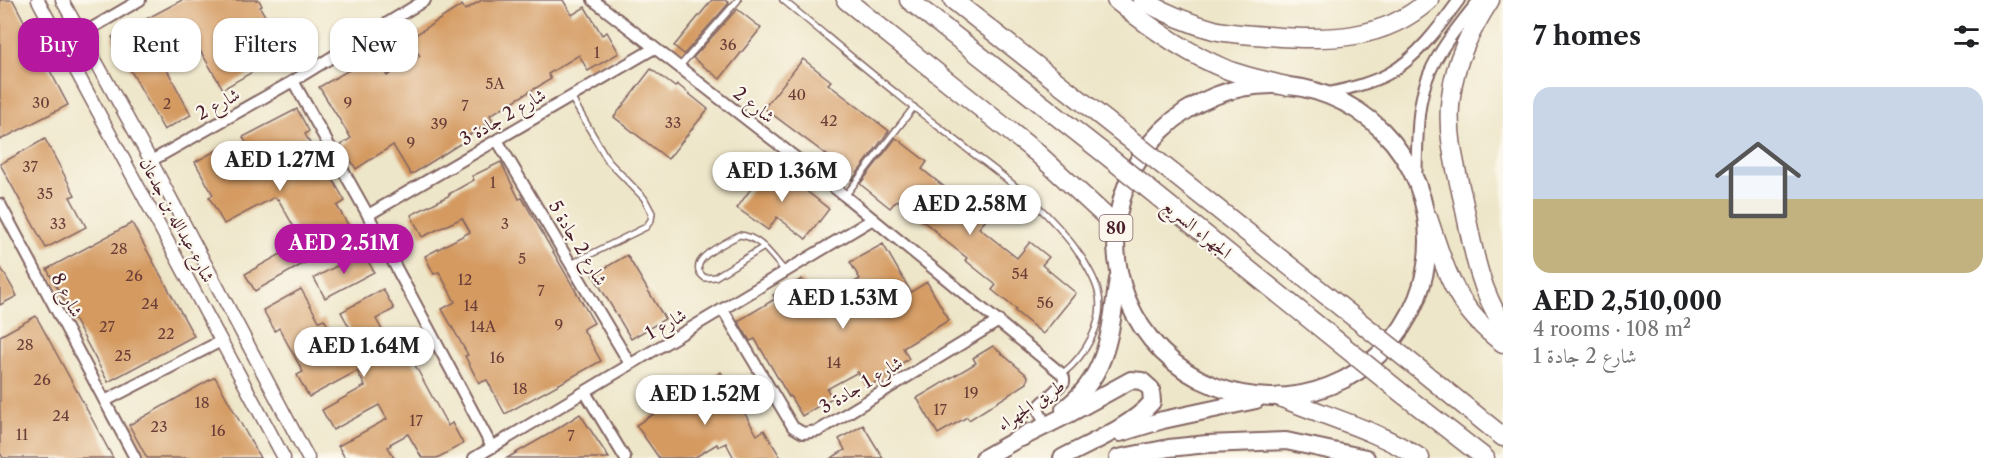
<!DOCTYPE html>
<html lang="en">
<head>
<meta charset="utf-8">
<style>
  :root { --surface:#fff; --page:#f2f2f2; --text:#202124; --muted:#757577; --line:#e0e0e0; --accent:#b5179e }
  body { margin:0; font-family:"Libre Caslon Text",Amiri,serif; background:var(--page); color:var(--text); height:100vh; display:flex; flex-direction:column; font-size:22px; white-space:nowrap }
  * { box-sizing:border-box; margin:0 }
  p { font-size:20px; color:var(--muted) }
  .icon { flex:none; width:33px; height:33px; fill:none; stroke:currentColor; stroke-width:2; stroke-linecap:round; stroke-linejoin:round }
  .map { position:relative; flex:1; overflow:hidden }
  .drawer { display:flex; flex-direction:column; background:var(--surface); width:510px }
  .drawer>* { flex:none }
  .hud { position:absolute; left:18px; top:18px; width:570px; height:54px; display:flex; gap:12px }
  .price { position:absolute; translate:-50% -51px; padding:0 14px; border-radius:21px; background:#fff; color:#222; font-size:20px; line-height:39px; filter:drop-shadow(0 2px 3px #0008) }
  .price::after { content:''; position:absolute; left:50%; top:36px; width:18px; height:14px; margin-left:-9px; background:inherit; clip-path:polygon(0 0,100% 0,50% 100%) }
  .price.on { background:var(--accent); color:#fff }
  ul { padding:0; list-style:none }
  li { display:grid; align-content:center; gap:12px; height:318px; padding:0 30px }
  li+li { border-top:2px solid var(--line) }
  li span { display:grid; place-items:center; height:186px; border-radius:18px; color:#555 }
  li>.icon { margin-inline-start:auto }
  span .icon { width:108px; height:108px; fill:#fffc; stroke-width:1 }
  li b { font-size:26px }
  h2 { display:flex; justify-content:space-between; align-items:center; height:72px; padding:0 30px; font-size:26px }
  .chip { padding:0 21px; border-radius:18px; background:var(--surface); box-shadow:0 2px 4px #0004; font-size:21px; line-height:54px }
  .chip.on { background:var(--accent); color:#fff }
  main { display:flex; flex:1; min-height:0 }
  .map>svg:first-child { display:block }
  .building { fill:#d49a60 }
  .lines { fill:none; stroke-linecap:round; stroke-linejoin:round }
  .service-casing { stroke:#836562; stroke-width:8 }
  .minor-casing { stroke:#836562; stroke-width:14 }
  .tertiary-casing { stroke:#836562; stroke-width:15 }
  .trunk-casing { stroke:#836562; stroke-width:20 }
  .motorway-casing { stroke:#836562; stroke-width:21 }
  .service { stroke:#fff; stroke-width:5 }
  .minor { stroke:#fff; stroke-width:10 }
  .tertiary { stroke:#fff; stroke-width:12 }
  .trunk { stroke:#fff; stroke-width:16 }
  .motorway { stroke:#fff; stroke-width:18 }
  .motorway-bridge-casing { stroke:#836562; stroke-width:21; stroke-linecap:butt }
  .motorway-bridge { stroke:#fff; stroke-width:18 }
  .labels { text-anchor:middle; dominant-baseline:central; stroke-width:4.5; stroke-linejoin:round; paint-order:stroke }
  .number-label { font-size:15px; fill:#6c3e38 }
  .shield { fill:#fbf7ec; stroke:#7f6065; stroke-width:1.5 }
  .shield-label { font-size:16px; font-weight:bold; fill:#4a1f2b }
  .street-label { font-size:18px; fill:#4a1f2b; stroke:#fbf7ec }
</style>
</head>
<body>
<main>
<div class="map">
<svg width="1503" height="458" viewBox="0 0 1503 458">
  <rect width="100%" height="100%" fill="#fbf7ec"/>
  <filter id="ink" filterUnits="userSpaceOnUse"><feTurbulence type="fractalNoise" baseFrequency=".0167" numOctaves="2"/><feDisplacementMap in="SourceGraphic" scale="12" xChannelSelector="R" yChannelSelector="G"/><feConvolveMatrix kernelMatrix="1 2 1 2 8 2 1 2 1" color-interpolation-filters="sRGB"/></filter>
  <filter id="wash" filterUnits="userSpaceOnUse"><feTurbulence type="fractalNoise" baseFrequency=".008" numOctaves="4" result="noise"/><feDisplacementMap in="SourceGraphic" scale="24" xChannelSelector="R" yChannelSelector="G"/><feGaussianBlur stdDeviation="1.35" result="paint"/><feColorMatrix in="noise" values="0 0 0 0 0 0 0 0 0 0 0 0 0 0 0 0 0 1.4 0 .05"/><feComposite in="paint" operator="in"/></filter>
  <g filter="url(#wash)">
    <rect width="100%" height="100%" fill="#eee6c9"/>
    <g id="blocks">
      <!-- building -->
      <g class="building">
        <path d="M0,0H13L68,105L0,140Z"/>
        <path d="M182,0H259L262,6L260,7L287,55L268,67L266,64L223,89L198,47L165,66L191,115L164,130L112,37Z"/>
        <path d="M482,0H563L572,15L585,7L602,35L607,32L619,53L588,71L579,55L548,74L551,79L490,115L493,121L464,138L466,140L411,175L393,145L356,169L341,145L351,138L319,87L374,56L387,76L420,56L409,39L462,5L465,10Z"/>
        <path d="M712,0H725L729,3L684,54L674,46Z"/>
        <path d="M737,9L761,28L720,79L693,58Z"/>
        <path d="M803,59L831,81L828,84L889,131L852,180L826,159L828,156L764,108Z"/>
        <path d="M651,69L675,87L677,84L708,109L668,159L614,117Z"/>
        <path d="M297,109L309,131L305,134L327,174L329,173L345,201L337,206L354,235L255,291L245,274L297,245L293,239L299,236L278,199L277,200L275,197L224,224L209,197L213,195L195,162L228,144L245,174L259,166L243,137Z"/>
        <path d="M896,138L927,162L922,169L986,220L979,228L1017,258L1030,242L1049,257L1042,265L1076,293L1043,334L1015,311L1016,309L992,290L996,285L965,260L967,258L938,235L939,234L897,200L890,208L860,184Z"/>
        <path d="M45,139L75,195L70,197L86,227L46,248L0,164Z"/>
        <path d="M501,162L519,199L522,198L594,323L583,329L601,361L505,414L487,380L479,383L465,356L468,355L442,309L455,302L439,272L434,274L425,256L470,232L462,218L422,237L411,215L450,195L449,194L474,180L472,176Z"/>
        <path d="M770,162L829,209L806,239L777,217L768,230L737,208Z"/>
        <path d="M132,223L194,336L108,382L47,269Z"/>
        <path d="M883,244L911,292L927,282L949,320L903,348L909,359L887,372L889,375L867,387L858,372L827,389L832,398L802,416L790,396L789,397L755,339L750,341L738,321L775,299L773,295L802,279L817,304L860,279L850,262Z"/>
        <path d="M363,252L374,272L325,298L314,278Z"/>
        <path d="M627,255L665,319L631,339L593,275Z"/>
        <path d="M0,266L17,296L0,305Z"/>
        <path d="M301,289L319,321L324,319L342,352L358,343L341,312L383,289L394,309L376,319L400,362L410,356L448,426L452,423L463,444L437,458H422L408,434L390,444L391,445L388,447L394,458H345L338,446L387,419L379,405L333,430L322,410L365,386L357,371L309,397L297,375L303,372L279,328L275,331L263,310Z"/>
        <path d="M36,316L72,382L113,458H3L0,453V336Z"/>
        <path d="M993,346L1028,376L1027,383L969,420L967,417L938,434L917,398L976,363L973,358Z"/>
        <path d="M721,372L757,435L764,430L781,458H734L726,443L718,447L717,444L694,458H659L636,425Z"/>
        <path d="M215,377L260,458H147L129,425Z"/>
        <path d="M580,414L609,458H507L549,434Z"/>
        <path d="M863,425L883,458H831L845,450L839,439Z"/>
      </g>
    </g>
  </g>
  <g filter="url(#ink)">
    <use href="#blocks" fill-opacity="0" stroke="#836562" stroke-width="1.5"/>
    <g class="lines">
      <!-- service casing -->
      <g class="service-casing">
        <g id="service">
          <path d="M783,0C821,31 858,63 896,93C920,113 946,132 971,152C1013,183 1053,214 1082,258C1088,268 1095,279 1098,291C1106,322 1085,356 1062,374"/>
          <path d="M680,66L738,0"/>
          <path d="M571,97L608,161L644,198L652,213L651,220L646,227L571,264"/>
          <path d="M845,196L914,107"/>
          <path d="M764,247L715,277L705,278C682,261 726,243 739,235C760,236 772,257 785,271"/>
        </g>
      </g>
      <!-- minor casing -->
      <g class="minor-casing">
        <g id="minor">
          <path d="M593,0L845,196L1062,374L1064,378V382L1041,404L1038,409L1044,422"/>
          <path d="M80,35L140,0"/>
          <path d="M293,81L368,215L492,447"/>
          <path d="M1325,94C1346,89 1369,84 1388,74C1416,59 1441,25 1459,0"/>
          <path d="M497,140L630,364"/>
          <path d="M151,161L293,81L425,0"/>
          <path d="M1416,181C1418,147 1415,106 1429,74C1441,46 1461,23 1479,0"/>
          <path d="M0,204L135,458"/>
          <path d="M368,215L653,49"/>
          <path d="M723,310L793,427L803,433L818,431L999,321"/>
          <path d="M585,392L625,458"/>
          <path d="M105,401L221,341"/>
          <path d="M474,458L873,219"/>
        </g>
      </g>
      <!-- tertiary casing -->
      <g class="tertiary-casing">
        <g id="tertiary">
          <path d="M38,0L284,458"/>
          <path d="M62,0L151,161L308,458"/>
        </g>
      </g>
      <!-- trunk casing -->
      <g class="trunk-casing">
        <g id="trunk">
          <circle cx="1272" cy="241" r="156"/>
          <path d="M1064,409C1109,375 1110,331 1118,279"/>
          <path d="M1120,433L1163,420L1256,400"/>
          <path d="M1021,438L1069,414L1131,380L1142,381L1151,389L1152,402C1132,426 1090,443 1062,458"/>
          <path d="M984,458L1030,432"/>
          <path d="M1118,458L1169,448L1207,444L1286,441L1366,458"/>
        </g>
      </g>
      <!-- motorway casing -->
      <g class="motorway-casing">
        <g id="motorway">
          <path d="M846,0L1037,153L1116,226"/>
          <path d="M909,0L1110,158"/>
          <path d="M953,0L1126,136"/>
          <path d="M1116,0C1148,26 1190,55 1228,70C1246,77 1267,81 1286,86"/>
          <path d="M1142,0C1165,13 1188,23 1214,30C1231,34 1251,35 1269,36C1326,41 1384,41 1429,0"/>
          <path d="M1490,0C1471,30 1455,60 1451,96C1446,132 1455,165 1463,200C1472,243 1478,287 1503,325"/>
          <path d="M1428,218C1446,271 1455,308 1503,343"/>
          <path d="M1419,369L1503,437"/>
          <path d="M1404,395L1485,458"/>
          <path d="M1280,397C1327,417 1377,430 1420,458"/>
        </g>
      </g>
      <!-- service -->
      <use href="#service" class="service"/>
      <!-- minor -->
      <use href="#minor" class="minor"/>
      <!-- tertiary -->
      <use href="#tertiary" class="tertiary"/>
      <!-- trunk -->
      <use href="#trunk" class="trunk"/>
      <!-- motorway -->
      <use href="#motorway" class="motorway"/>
      <!-- motorway-bridge casing -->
      <g class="motorway-bridge-casing">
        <g id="motorway-bridge">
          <path d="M1126,136L1419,369"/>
          <path d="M1110,158L1404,395"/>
        </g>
      </g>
      <!-- motorway-bridge -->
      <use href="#motorway-bridge" class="motorway-bridge"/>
    </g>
  </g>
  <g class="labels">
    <!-- number labels -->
    <g class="number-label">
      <text x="728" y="44">36</text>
      <text x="597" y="52">1</text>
      <text x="495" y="83">5A</text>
      <text x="797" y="94">40</text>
      <text x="41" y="102">30</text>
      <text x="348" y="102">9</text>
      <text x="167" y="103">2</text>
      <text x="465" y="105">7</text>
      <text x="829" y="120">42</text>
      <text x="673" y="122">33</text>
      <text x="439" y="123">39</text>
      <text x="411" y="142">9</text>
      <text x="30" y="166">37</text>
      <text x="493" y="182">1</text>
      <text x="45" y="193">35</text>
      <text x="58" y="223">33</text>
      <text x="505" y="223">3</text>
      <text x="119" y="248">28</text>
      <text x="522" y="258">5</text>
      <text x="1020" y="273">54</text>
      <text x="134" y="275">26</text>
      <text x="465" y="279">12</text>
      <text x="541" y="290">7</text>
      <text x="1045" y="302">56</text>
      <text x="150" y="303">24</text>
      <text x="471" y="305">14</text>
      <text x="559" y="324">9</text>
      <text x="107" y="326">27</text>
      <text x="483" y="326">14A</text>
      <text x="166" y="333">22</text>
      <text x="25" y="344">28</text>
      <text x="123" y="355">25</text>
      <text x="497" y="357">16</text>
      <text x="834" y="362">14</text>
      <text x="42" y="379">26</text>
      <text x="520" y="388">18</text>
      <text x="971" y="392">19</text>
      <text x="202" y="402">18</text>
      <text x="940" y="409">17</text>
      <text x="61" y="415">24</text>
      <text x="416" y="420">17</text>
      <text x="159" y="426">23</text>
      <text x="218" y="430">16</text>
      <text x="22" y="434">11</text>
      <text x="571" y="435">7</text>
    </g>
    <!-- shield labels -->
    <rect class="shield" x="1099.5" y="215" width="33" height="26" rx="4.5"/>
    <g class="shield-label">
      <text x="1116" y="228">80</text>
    </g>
    <!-- street labels -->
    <g class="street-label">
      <text transform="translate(218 104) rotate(-29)">شارع 2</text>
      <text transform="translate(754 105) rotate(38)">شارع 2</text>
      <text transform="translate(503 117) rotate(-30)">شارع 2 جادة 3</text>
      <text transform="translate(177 220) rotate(62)">شارع عبدالله بن جدعان</text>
      <text transform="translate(1197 229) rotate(39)">الجهراء السريع</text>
      <text transform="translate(578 243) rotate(59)">شارع 2 جادة 5</text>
      <text transform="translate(67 295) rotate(62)">شارع 8</text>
      <text transform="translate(666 324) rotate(-30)">شارع 1</text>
      <text transform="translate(861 385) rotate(-31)">شارع 1 جادة 3</text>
      <text transform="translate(1031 405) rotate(-34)">طريق الجهراء</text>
    </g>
  </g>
</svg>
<b class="price" style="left:280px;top:192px">AED 1.27M</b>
<b class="price" style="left:782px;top:203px">AED 1.36M</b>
<b class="price" style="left:970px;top:236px">AED 2.58M</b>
<b class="price on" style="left:344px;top:275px">AED 2.51M</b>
<b class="price" style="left:843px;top:330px">AED 1.53M</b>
<b class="price" style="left:364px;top:378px">AED 1.64M</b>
<b class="price" style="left:705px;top:426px">AED 1.52M</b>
<div class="hud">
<a class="chip on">Buy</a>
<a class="chip">Rent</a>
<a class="chip">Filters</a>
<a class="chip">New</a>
</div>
</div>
<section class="drawer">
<h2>7 homes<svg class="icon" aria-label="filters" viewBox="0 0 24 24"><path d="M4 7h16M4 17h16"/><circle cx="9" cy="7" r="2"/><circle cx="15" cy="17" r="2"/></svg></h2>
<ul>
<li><span style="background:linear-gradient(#c9d6e8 60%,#c2b280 0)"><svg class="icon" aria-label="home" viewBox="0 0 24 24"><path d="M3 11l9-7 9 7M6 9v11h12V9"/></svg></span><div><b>AED 2,510,000</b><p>4 rooms · 108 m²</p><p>شارع 2 جادة 1</p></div></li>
</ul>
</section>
</main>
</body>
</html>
